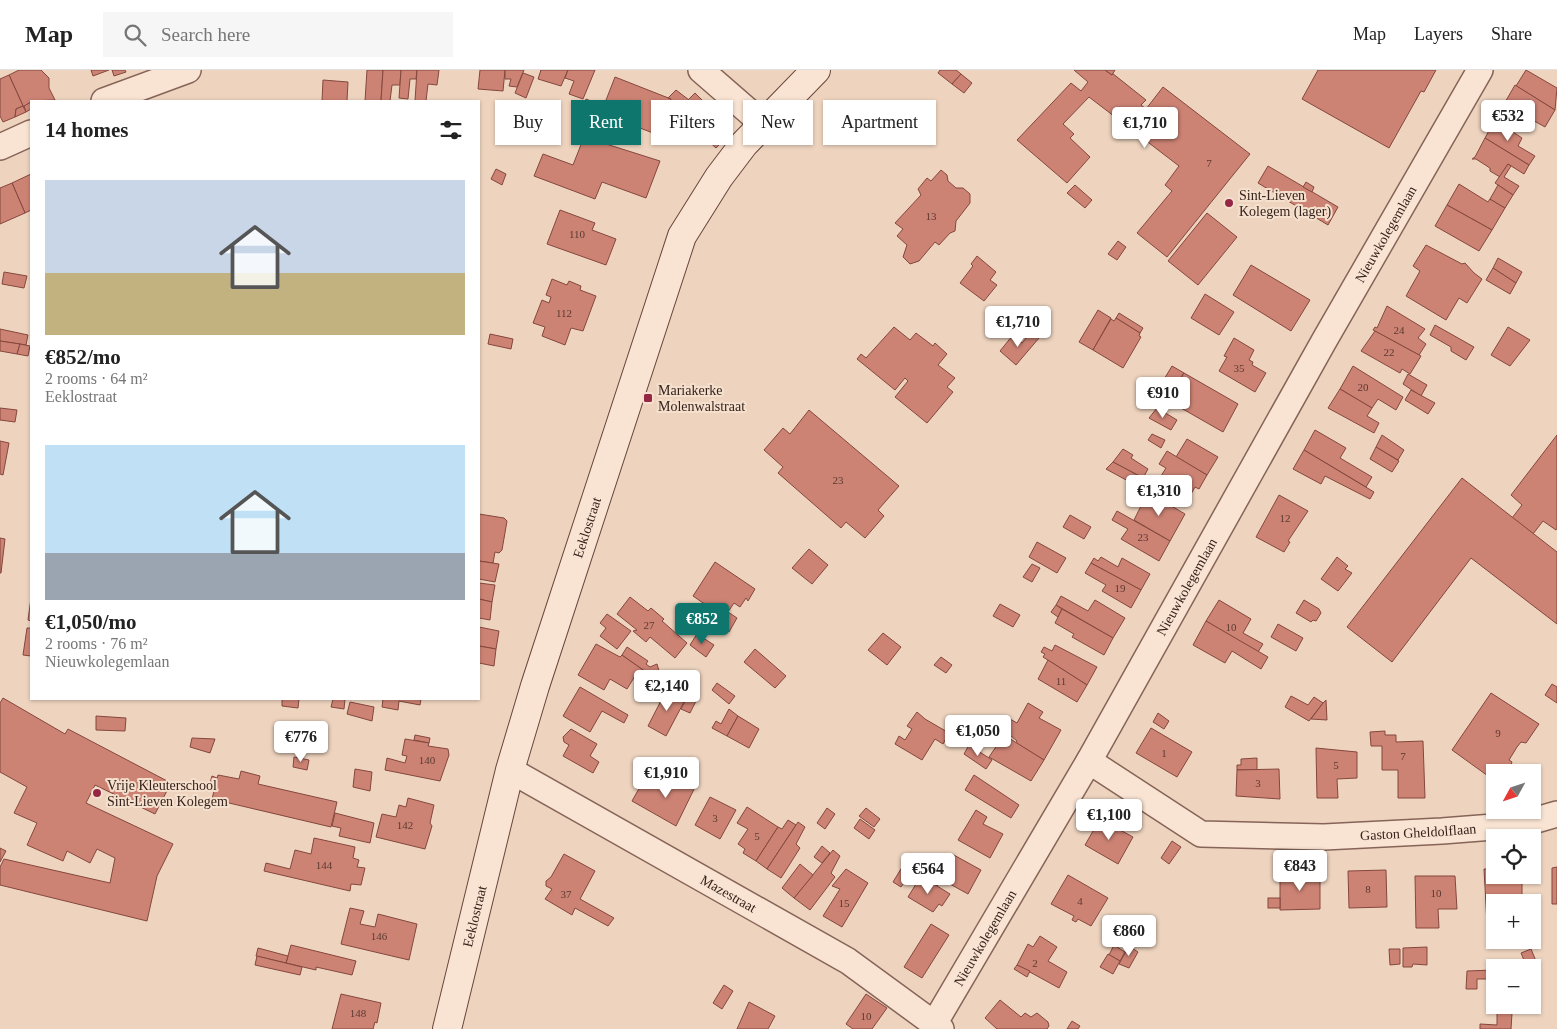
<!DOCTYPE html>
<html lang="en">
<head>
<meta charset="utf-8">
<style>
  :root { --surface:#fff; --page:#f6f6f6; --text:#222; --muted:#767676; --line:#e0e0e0; --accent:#0f766e }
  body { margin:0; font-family:"Times New Roman",serif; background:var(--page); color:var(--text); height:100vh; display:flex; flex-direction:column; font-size:19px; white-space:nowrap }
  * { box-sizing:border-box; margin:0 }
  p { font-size:16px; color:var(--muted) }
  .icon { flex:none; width:28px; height:28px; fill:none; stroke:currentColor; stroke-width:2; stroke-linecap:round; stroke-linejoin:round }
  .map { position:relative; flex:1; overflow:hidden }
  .drawer { position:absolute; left:30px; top:30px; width:450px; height:600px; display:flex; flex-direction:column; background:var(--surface); border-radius:0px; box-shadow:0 1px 4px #0004 }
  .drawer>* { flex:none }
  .hud { position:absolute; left:495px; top:30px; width:475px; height:45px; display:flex; gap:10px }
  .needle { width:32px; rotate:230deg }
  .buttons { position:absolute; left:1486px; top:694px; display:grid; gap:10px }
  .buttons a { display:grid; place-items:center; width:55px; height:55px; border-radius:0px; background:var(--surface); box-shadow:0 1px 4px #0004; font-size:25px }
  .price { position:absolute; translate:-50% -42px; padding:0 11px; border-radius:5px; background:#fff; color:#222; font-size:16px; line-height:32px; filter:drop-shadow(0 1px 2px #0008) }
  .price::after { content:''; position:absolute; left:50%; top:30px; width:15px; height:11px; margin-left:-8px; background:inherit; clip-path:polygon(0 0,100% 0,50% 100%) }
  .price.on { background:var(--accent); color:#fff }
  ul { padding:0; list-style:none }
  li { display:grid; align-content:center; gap:10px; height:265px; padding:0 15px }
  li span { display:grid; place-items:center; height:155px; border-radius:0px; color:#555 }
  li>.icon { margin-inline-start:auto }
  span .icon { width:90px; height:90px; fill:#fffc; stroke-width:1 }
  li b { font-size:21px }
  h2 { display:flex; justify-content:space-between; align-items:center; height:60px; padding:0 15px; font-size:21px }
  .tag { padding:0 18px; border-radius:0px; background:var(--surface); box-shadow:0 1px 4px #0004; font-size:18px; line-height:45px }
  .tag.on { background:var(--accent); color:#fff }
  header { display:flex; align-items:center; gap:30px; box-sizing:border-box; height:70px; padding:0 25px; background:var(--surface); border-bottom:1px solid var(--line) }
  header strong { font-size:24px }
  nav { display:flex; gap:28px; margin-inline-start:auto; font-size:18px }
  .search { width:350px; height:45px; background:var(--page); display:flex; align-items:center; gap:12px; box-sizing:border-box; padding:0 18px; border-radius:0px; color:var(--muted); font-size:19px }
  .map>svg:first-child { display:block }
  .building { fill:#cc8374; stroke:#85473d }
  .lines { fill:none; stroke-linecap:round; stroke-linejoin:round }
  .street-casing { stroke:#866457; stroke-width:28 }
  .secondary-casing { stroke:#68463b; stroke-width:30 }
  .street { stroke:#f9e3d2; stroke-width:25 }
  .secondary { stroke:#f9e3d2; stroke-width:28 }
  .poi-dot { fill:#952744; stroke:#f5e0ce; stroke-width:2 }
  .labels { text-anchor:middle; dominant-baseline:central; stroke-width:4; stroke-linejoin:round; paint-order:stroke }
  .number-label { font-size:11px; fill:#5c3a32 }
  .poi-label { font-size:14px; fill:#36221c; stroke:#f5e0ce; text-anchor:start }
  .street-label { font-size:14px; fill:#36221c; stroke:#f5e0ce }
</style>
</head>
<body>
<header>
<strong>Map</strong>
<div class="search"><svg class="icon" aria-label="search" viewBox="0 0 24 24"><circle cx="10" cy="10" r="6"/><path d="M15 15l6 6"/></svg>Search here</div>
<nav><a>Map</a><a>Layers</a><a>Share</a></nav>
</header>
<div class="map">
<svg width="1557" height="959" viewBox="0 0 1557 959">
  <rect width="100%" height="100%" fill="#eed4bf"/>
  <!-- building -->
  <g class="building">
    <path d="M19,0H41L49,8V18L55,30L31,31L24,38L9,5Z"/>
    <path d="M91,0H109L93,6Z"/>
    <path d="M112,0H125L126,2L114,6Z"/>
    <path d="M367,0H383L381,31H365Z"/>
    <path d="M383,0H401L400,15H392L390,31H381Z"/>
    <path d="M401,0H417L416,9H410L408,29L399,28Z"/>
    <path d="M417,0H439L437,15L428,14L426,31H415Z"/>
    <path d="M480,0H505L503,21L478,19Z"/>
    <path d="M505,0H524L517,17L509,16L511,9H505Z"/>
    <path d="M541,0H540H568L561,16L538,9Z"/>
    <path d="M568,0H595L583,29L569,24L574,11L565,8Z"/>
    <path d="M940,0H956L961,4L952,14L938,3Z"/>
    <path d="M1074,0H1105L1112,5V3L1146,30L1141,35L1146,39L1163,17L1250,84L1167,187L1137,163L1172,121L1165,115L1179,96L1089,27L1063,54L1074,64L1070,68L1090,87L1067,113L1017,70L1071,13L1081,21L1088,12Z"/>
    <path d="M1105,0H1115L1112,5Z"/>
    <path d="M1318,0H1436L1424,22L1421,21L1389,78L1302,29Z"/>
    <path d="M1526,0L1557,18L1555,40L1516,16Z"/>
    <path d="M523,3L534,7L526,28L515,23Z"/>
    <path d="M961,4L972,13L964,23L952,14Z"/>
    <path d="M9,5L24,38L23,36L16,39L15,47L3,52L0,46V9Z"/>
    <path d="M615,7L671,29L661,53L668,64L666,68L601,43Z"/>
    <path d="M323,10L348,12L347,31H322Z"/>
    <path d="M1515,15L1555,40L1545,57L1504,34Z"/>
    <path d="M676,20L689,30L672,46L691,65L682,75L669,61L668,64L661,53L671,29L668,28Z"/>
    <path d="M695,23L729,57V65L716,78L705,68L700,74L672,46Z"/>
    <path d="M586,29L598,34L591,53L579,48Z"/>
    <path d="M31,32V39L26,42L24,36Z"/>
    <path d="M23,36L26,42L15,47L16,39Z"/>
    <path d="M597,36L603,38L601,43L608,46L606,53L593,47Z"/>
    <path d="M1495,50L1522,68L1518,76L1535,86L1529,95L1485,68Z"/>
    <path d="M584,67L660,91L646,128L602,112L595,129L534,106L543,84L573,95Z"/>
    <path d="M1485,68L1529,95L1524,104L1508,94L1500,107L1490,101V98L1476,89H1472L1475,87Z"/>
    <path d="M1508,94L1511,96L1504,107L1519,116L1513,125L1495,113Z"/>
    <path d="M1268,96L1338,137L1328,155L1258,113Z"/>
    <path d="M496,99L506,104L502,115L491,109Z"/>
    <path d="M941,100L947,105L948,111L956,118H963L970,124V133L956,151L955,161L950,163L939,175L935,172L919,191L910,194L903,187L907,175L897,166L903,159L895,153L921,125L918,119L927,108L931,111Z"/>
    <path d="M31,104V140L25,143L12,113Z"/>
    <path d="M1306,112L1314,117L1312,122L1303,117Z"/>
    <path d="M12,113L25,143L0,154V118Z"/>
    <path d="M1459,114L1488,132L1490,129L1505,138L1492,160L1447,135Z"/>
    <path d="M1075,115L1092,130L1085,138L1067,123Z"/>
    <path d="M1498,115L1513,125L1505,138L1490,129Z"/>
    <path d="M1447,135L1492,160L1479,181L1435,156Z"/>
    <path d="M560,140L595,153L592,160L616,169L606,195L547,174Z"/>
    <path d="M1207,143L1237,167L1198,215L1168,191Z"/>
    <path d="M1118,171L1126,177L1117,190L1108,184Z"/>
    <path d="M1426,175L1462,194L1465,193L1474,203L1482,209L1467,233L1459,228L1446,250L1406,226L1420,201L1413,196Z"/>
    <path d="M977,186L996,202L990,210L997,215L984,231L960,213L973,196L971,194Z"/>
    <path d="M1498,188L1522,202L1516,213L1493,198Z"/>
    <path d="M1251,195L1310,230L1291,261L1233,225Z"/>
    <path d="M1493,198L1516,213L1510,224L1486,210Z"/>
    <path d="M4,202L27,206L24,218L2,214Z"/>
    <path d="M552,209L567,215L569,211L581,216L580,220L596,226L583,261L571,258L565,275L542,266L545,257L533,253L542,230L549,233L551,227L546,225Z"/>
    <path d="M1205,224L1234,242L1219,265L1191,248Z"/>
    <path d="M1387,236L1425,259L1418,268L1426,274L1419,285L1373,260L1375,257L1377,258Z"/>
    <path d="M1098,240L1111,248L1093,280L1079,272Z"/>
    <path d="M1119,243L1143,258L1140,263L1116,248Z"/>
    <path d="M1116,248L1140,263L1139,266L1141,267L1123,298L1093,280L1111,249L1114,251Z"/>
    <path d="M1435,255L1474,277L1466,290L1451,281V277L1430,265Z"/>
    <path d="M894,257L910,270L916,263L933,276L935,273L947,284L938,295L955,308L947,317L953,322L927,353L895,327L908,311L905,308L895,320L857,289L861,284L866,288Z"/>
    <path d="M1508,257L1530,270L1510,296L1491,285Z"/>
    <path d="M0,259L28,265L26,275L0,271Z"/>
    <path d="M1375,261L1421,286L1410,304L1402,299L1400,303L1361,281Z"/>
    <path d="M1031,262L1039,268L1016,295L1000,281L1013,265L1022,273Z"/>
    <path d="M490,264L513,269L511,279L488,274Z"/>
    <path d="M1234,268L1254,280L1249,290L1253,292L1252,295L1266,303L1255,322L1219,301L1227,287L1224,286Z"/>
    <path d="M0,271L20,274L17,284L0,281Z"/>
    <path d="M20,274L30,276L28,286L17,284Z"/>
    <path d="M1172,296L1184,303L1174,317L1163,311Z"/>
    <path d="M1353,296L1403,327L1396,340L1378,329L1372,338L1340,319Z"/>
    <path d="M1184,303L1238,334L1223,362L1167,330Z"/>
    <path d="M1408,304L1427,315L1421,326L1403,314Z"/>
    <path d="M1340,319L1372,338L1367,346L1379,353L1374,363L1328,338Z"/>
    <path d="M1411,320L1435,333L1428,344L1405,330Z"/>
    <path d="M0,338L17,340L15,352L0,350Z"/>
    <path d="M1157,338L1177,350L1171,360L1149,348Z"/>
    <path d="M809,340L899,416L878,440L884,446L865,468L846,452L841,458L778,403L783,397L764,380L783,358L790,364Z"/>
    <path d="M1315,360L1346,378L1340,388L1372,407L1366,417L1304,380Z"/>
    <path d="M1152,364L1165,370L1161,378L1148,370Z"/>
    <path d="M1382,365L1404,380L1398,390L1376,377Z"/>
    <path d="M1557,365V458L1556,460L1543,451L1533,464L1512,448L1522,435L1511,425Z"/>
    <path d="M1187,369L1218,387L1207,405L1176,387Z"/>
    <path d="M0,371L9,373L3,405L0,404Z"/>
    <path d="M1376,377L1399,391L1392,402L1370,389Z"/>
    <path d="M1123,379L1133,385L1131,388L1148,399L1143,408L1113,392Z"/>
    <path d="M1304,380L1374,422L1370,429L1325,406L1321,414L1293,399Z"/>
    <path d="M1167,381L1207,405L1199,419L1195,417L1191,424L1161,406L1166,398L1159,394Z"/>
    <path d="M1113,392L1143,408L1139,417L1106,399Z"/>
    <path d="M1462,408L1557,482V554L1471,488L1392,592L1347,557Z"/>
    <path d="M1148,422L1185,444L1170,471L1134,450Z"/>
    <path d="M1279,425L1308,441L1288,471L1290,472L1284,482L1256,467Z"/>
    <path d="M1117,441L1170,471L1159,491L1121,469L1128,459L1112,450Z"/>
    <path d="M479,444L504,448L507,451L502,480L499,483L495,482L493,493L479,491Z"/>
    <path d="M1070,445L1091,457L1084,469L1063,457Z"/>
    <path d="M0,468L5,469L1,503H0Z"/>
    <path d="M1037,472L1066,488L1057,503L1029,487Z"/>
    <path d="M809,479L828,495L812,514L792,498Z"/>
    <path d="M1101,487L1118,497L1122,488L1150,504L1141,520L1091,493L1094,488L1098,491Z"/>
    <path d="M1337,487L1348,496L1345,499L1352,503L1338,521L1321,509Z"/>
    <path d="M479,491L499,494L495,512L479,509Z"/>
    <path d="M715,492L755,519L748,531L746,528L740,537L734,533L728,542L737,548L729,562L704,545L709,537L693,526Z"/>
    <path d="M1091,493L1141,520L1131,538L1102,521L1106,515L1085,503Z"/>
    <path d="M1032,494L1040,498L1032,512L1023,507Z"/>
    <path d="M479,513L495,515L492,532L479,529Z"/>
    <path d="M1061,526L1088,541L1095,530L1125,548L1113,568L1056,535Z"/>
    <path d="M630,527L648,541L651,538L664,549L662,551L687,573L675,588L650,567L646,572L633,561L637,560L617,544Z"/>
    <path d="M31,528V551L28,550Z"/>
    <path d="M479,529L492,532L490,550L479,548Z"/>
    <path d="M1219,530L1251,549L1243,563L1263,574L1258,582L1206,551Z"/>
    <path d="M1304,530L1319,539L1321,543L1316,551L1313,550L1311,552L1296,543Z"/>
    <path d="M1000,534L1020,545L1013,557L993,546Z"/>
    <path d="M1056,535L1062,539L1058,547L1051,542Z"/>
    <path d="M1062,539L1113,568L1104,585L1072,567L1074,564L1055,553Z"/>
    <path d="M607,544L631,561L617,579L600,566L606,558L600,553Z"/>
    <path d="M1206,551L1268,587L1261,599L1232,581L1225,593L1193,575Z"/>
    <path d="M1278,554L1303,568L1296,581L1271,567Z"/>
    <path d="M479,557L499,561L496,579L479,576Z"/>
    <path d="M27,558H31V586L23,585Z"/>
    <path d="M883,563L901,577L887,595L868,580Z"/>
    <path d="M697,564L714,575L706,587L690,575Z"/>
    <path d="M596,574L620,587L622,585L649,604L645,611L635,606L627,619L610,609L604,620L578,605Z"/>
    <path d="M1055,575L1097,597L1087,615L1043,587L1045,584L1041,582L1044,577L1052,581Z"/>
    <path d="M479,576L496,579L494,596L479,593Z"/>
    <path d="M627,577L648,591L646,594L650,597L657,594L659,601L649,604L622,585Z"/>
    <path d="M755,579L786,606L775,618L744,592Z"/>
    <path d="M941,587L952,595L946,603L934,595Z"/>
    <path d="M1048,590L1087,615L1077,632L1038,609Z"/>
    <path d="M717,613L735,626L729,634L712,620Z"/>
    <path d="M1552,614L1557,617V633L1545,625Z"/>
    <path d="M580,617L628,645L624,653L602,641L590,662L563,646Z"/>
    <path d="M668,617L685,630L666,666L648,656Z"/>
    <path d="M691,620L699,625L690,643L681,639Z"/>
    <path d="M1491,623L1539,654L1526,673L1521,672L1517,677L1509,690L1512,692L1511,695L1506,702H1495V711L1452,680Z"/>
    <path d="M1291,626L1308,635L1314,627L1323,633L1309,651L1285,637Z"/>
    <path d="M3,628L65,664L68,659L171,713L155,744L95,715L86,733L173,774L157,806L147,851L0,815V797L4,789L110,813L115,788L97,779L90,793L67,781L63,791L27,775L37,753L14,743L27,717L0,702V633Z"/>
    <path d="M282,629H299L298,638L282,636Z"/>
    <path d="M333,629H345L344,639L331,637Z"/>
    <path d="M383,629H421L420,635L399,631L398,640L382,637Z"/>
    <path d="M1326,630L1327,650L1311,649L1323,633Z"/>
    <path d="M350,632L374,637L372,651L347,644Z"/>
    <path d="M1028,633L1043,642L1039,648L1061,660L1044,690L1016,673L1017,671L1004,660L1010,649L1017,653Z"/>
    <path d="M729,639L738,646L727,666L712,658L716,651L721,654Z"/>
    <path d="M917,642L925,649L949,663L943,674L935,669L922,690L895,674L899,666L905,670L912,659L907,656Z"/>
    <path d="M1158,643L1169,651L1164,659L1153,652Z"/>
    <path d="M96,646L126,648L125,661L96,660Z"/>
    <path d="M738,646L759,659L749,678L727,666Z"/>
    <path d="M1151,658L1192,682L1177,707L1136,683Z"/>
    <path d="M571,659L597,674L590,686L599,692L593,703L563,686L569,675L564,672L563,667Z"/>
    <path d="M1385,661V665H1396V672L1423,671L1425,728H1398V700H1382V676H1371L1370,662Z"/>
    <path d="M415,665L430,668L429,673L414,670Z"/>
    <path d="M1004,665L1044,690L1031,711L989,687Z"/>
    <path d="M192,668L215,669L210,683L190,677Z"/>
    <path d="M405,669L429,673L428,676L448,679L449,685L440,711L385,700L387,688L405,693L407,686L402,685Z"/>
    <path d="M969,675L992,690L986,699L964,684Z"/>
    <path d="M1316,678L1357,682V708L1337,709L1338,728H1317Z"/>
    <path d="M294,687L309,690L307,700L293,697Z"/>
    <path d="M1257,688V700H1237V695H1241V689Z"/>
    <path d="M355,699L372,702L370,721L353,717Z"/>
    <path d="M1279,699L1280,729L1236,726L1237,700Z"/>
    <path d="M241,701L260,706L258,714L337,732L331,757L212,729L214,721L208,720L212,706L217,708L218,705L239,709Z"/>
    <path d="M687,705L698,711L676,756L632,731L645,708L670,721L676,709L684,713Z"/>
    <path d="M974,705L1019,735L1011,748L965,720Z"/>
    <path d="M710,727L736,740L720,769L695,755Z"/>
    <path d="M408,728L434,735L430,753L432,756L425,779L376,767L382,744L396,747L399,735L406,737Z"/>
    <path d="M747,737L778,757L756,791L743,783L745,779L738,774L748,759L737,753Z"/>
    <path d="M827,738L835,744L825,759L817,753Z"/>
    <path d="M866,738L880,749L874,757L859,746Z"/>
    <path d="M976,740L987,747L983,754L1003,764L990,788L958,770Z"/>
    <path d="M335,743L374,753L370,773L339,766L341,758L332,756Z"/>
    <path d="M860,749L875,760L869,769L854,758Z"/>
    <path d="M1100,749L1133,767L1118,794L1085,775Z"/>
    <path d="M788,750L796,755L767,799L756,791L778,757L782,759Z"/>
    <path d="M798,752L805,757L796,774L800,778L781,808L767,799Z"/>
    <path d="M314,768L355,777L353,788L359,790L357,797L365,798L361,815L351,814L350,821L264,801L266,793L290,799L295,780L311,784Z"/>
    <path d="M1172,771L1181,777L1169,794L1161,788Z"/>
    <path d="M822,776L830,783L822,793L814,787Z"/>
    <path d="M0,778L6,781L0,792Z"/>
    <path d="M833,780L840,786L831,803L835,807L810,840L794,828Z"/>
    <path d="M564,784L595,801L580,829L614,848L608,856L575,838L572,845L545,829L552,819L546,816V811L551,807Z"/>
    <path d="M952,784L981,800L968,824L939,808H941L953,786Z"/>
    <path d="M907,790L916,795L913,800L904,794Z"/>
    <path d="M800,794L813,805L794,828L782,818Z"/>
    <path d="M904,794L913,800L901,817L893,812Z"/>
    <path d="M1557,797V834H1552V798Z"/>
    <path d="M846,799L868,813L842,857L823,846L840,819L832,816Z"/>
    <path d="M925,799L938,807L936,811L939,814L937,816L921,806Z"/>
    <path d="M1484,799H1495V805H1522V832H1495V853L1487,854Z"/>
    <path d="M1386,800L1387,837L1349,838L1348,801Z"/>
    <path d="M1280,803L1320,805V803V839L1280,840Z"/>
    <path d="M1068,805L1108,828L1091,856L1078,849L1076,852L1072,850L1074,846L1051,834Z"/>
    <path d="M921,806L950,824L942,836L939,834L933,842L908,827Z"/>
    <path d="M1415,806H1455L1457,839H1438L1439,858H1416Z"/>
    <rect x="1268" y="828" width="12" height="10"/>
    <path d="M350,838L364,841L360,854L375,857L378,844L417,854L409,890L341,874Z"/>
    <path d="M931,854L949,865L922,908L904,897Z"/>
    <path d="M1040,866L1057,877L1048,891L1067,902L1059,918L1017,895L1028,874L1033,877Z"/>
    <path d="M291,875L356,891L352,905L316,897V900L286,893Z"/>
    <path d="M1114,875L1125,882L1120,891L1109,885Z"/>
    <path d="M1129,876L1138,882L1129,898L1119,894Z"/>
    <path d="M1427,877V895L1413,894L1412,897H1403V878Z"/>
    <path d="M258,878L288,886L286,893L256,886Z"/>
    <path d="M1389,879H1400V894L1390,895Z"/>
    <path d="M1531,879L1536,891L1526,895L1521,883Z"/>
    <path d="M1108,884L1120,891L1113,904L1100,897Z"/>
    <path d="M257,886L302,897L300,905L255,895Z"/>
    <path d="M1017,895L1030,901L1027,907L1014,899Z"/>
    <path d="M1493,900V909H1477V919H1466L1467,901Z"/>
    <path d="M724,915L733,921L722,939L713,933Z"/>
    <path d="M341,924L381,933L377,953L375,952L373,959H332Z"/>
    <path d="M866,924L887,938L872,959H853L846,954Z"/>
    <path d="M1000,930L1021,947L1025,943L1031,947L1037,943L1048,952L1049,956L1047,959H997L985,948Z"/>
    <path d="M749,932L775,946L768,959H737Z"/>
    <path d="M1497,943H1512L1511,959H1480V954L1497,955Z"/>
    <path d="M1072,951L1080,956L1078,959H1067Z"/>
  </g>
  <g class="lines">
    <!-- street casing -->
    <g class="street-casing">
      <g id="street">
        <path d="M701,0L763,54"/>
        <path d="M104,31L188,0"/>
        <path d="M0,77L31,63"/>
        <path id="s1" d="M1089,691L1201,764L1324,767L1442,761L1519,755L1557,744"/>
        <path id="s2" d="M510,700L848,891L941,959"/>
        <path id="s3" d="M934,954L1089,691L1324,271L1480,0"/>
      </g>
    </g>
    <!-- secondary casing -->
    <g class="secondary-casing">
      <g id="secondary">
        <path id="s4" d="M447,959L510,700L535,616L682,166L719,107L744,74L816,0"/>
      </g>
    </g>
    <!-- street -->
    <use href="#street" class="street"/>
    <!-- secondary -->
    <use href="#secondary" class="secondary"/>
  </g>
  <!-- markers -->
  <g class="poi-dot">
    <circle cx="1229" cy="133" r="5"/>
    <rect x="643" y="323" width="10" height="10" rx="2.5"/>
    <circle cx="97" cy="723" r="5"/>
  </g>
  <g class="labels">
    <!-- number labels -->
    <g class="number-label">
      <text x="1209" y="93">7</text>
      <text x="931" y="146">13</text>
      <text x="577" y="164">110</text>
      <text x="564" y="243">112</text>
      <text x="1399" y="260">24</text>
      <text x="1389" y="282">22</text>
      <text x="1239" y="298">35</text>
      <text x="1363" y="317">20</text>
      <text x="838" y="410">23</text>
      <text x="1285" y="448">12</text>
      <text x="1143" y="467">23</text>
      <text x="1120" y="518">19</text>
      <text x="649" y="555">27</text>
      <text x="1231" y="557">10</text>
      <text x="1061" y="611">11</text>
      <text x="1498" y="663">9</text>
      <text x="1164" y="683">1</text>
      <text x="1403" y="686">7</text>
      <text x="427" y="690">140</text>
      <text x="1336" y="695">5</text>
      <text x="1258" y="713">3</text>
      <text x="715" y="748">3</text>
      <text x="405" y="755">142</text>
      <text x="757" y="766">5</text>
      <text x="324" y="795">144</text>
      <text x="1368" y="819">8</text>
      <text x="1436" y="823">10</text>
      <text x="566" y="824">37</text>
      <text x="1080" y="831">4</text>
      <text x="844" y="833">15</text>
      <text x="379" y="866">146</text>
      <text x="1035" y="893">2</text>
      <text x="358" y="943">148</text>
      <text x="866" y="946">10</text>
    </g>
    <!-- poi labels -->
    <g class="poi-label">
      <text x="1239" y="125">Sint-Lieven<tspan x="1239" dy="16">Kolegem (lager)</tspan></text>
      <text x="658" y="320">Mariakerke<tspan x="658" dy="16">Molenwalstraat</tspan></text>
      <text x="107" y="715">Vrije Kleuterschool<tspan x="107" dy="16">Sint-Lieven Kolegem</tspan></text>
    </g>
    <!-- street labels -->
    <g class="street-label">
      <text stroke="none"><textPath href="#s3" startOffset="910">Nieuwkolegemlaan</textPath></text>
      <text stroke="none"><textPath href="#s4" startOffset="521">Eeklostraat</textPath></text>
      <text stroke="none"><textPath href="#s3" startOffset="505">Nieuwkolegemlaan</textPath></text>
      <text stroke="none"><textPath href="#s1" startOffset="351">Gaston Gheldolflaan</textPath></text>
      <text stroke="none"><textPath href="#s2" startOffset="251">Mazestraat</textPath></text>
      <text stroke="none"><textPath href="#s4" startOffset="116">Eeklostraat</textPath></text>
      <text stroke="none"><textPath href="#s3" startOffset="100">Nieuwkolegemlaan</textPath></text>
    </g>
  </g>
</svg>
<div class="buttons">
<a><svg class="needle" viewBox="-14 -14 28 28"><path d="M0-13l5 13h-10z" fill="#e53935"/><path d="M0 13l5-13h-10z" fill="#767676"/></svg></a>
<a><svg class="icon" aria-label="locate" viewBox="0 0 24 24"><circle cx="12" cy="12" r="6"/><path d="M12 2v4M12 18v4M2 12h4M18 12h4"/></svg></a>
<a>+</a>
<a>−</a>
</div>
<b class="price" style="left:1508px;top:72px">€532</b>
<b class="price" style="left:1145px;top:79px">€1,710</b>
<b class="price" style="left:1018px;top:278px">€1,710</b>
<b class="price" style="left:1163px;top:349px">€910</b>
<b class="price" style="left:1159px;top:447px">€1,310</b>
<b class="price on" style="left:702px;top:575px">€852</b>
<b class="price" style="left:667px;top:642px">€2,140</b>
<b class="price" style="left:978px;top:687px">€1,050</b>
<b class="price" style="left:301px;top:693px">€776</b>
<b class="price" style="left:666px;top:729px">€1,910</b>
<b class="price" style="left:1109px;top:771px">€1,100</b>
<b class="price" style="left:1300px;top:822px">€843</b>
<b class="price" style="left:928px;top:825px">€564</b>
<b class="price" style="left:1129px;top:887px">€860</b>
<div class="hud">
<a class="tag">Buy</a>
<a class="tag on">Rent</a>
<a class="tag">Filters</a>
<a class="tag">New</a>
<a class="tag">Apartment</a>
</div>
<section class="drawer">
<h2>14 homes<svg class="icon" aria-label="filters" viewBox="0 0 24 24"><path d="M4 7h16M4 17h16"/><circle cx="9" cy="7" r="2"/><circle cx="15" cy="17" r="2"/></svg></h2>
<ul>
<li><span style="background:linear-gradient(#c9d6e8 60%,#c2b280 0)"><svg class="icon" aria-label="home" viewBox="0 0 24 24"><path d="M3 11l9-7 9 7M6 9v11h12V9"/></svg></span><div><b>€852/mo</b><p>2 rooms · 64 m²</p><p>Eeklostraat</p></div></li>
<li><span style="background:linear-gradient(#bfe0f5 70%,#9aa5b1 0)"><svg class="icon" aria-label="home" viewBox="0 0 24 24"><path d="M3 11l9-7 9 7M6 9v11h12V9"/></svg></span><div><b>€1,050/mo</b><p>2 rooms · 76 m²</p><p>Nieuwkolegemlaan</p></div></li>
</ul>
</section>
</div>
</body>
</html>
